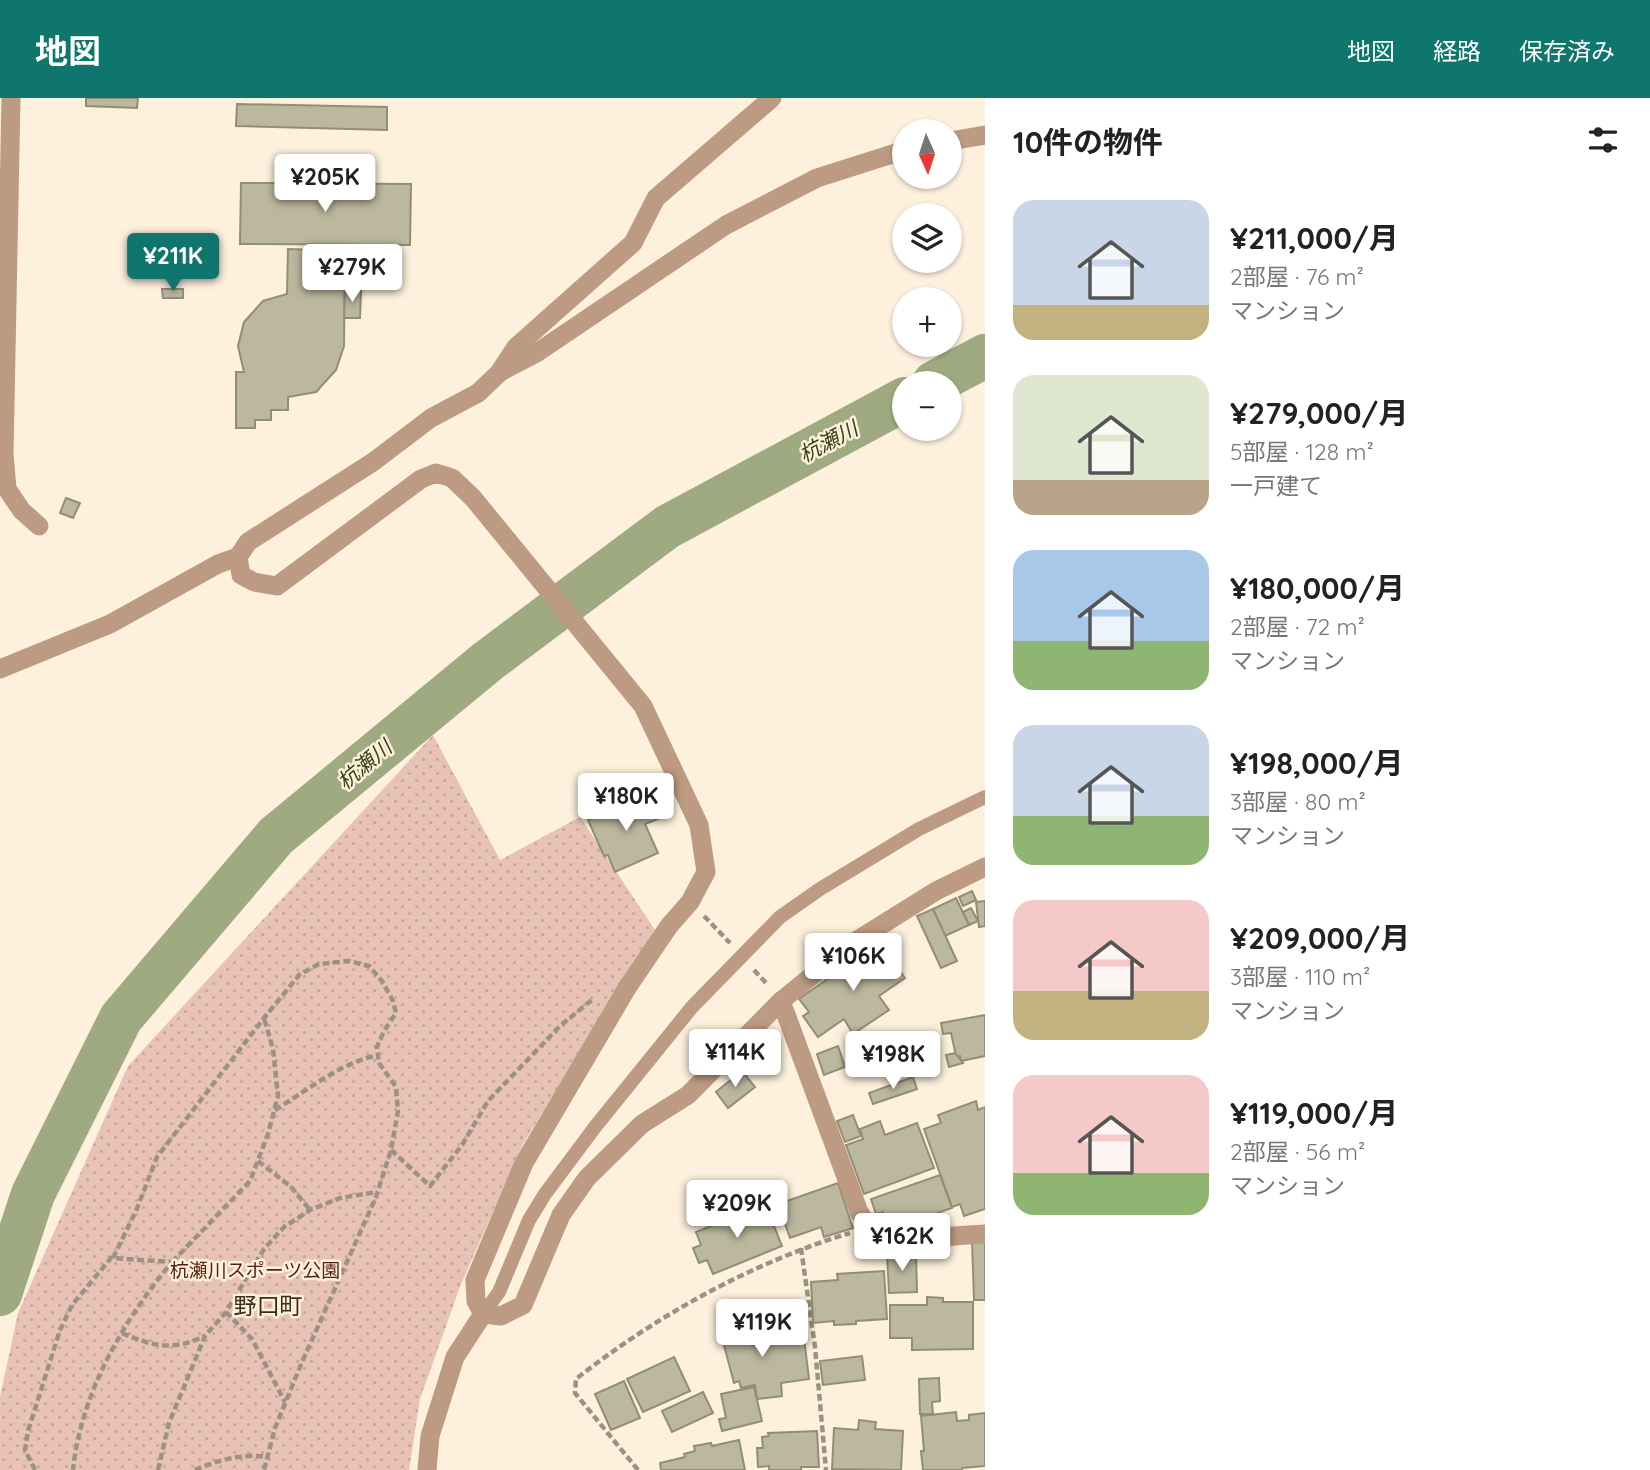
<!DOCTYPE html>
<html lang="ja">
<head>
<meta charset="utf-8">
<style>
  :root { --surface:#fff; --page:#f6f6f6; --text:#222; --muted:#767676; --accent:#0f766e }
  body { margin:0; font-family:Quicksand,"Noto Sans JP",sans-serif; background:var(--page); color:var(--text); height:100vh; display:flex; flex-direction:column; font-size:26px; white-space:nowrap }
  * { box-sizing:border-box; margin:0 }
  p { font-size:23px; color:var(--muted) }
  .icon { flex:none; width:38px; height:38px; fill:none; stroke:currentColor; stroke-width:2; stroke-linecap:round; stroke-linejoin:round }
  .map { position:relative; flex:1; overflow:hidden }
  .drawer { display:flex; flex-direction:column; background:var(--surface); width:665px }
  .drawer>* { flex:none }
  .needle { width:46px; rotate:177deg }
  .buttons { position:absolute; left:892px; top:21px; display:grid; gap:14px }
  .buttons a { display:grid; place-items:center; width:70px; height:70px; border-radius:50%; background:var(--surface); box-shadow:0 2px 5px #0004; font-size:35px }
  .price { position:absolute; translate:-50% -60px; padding:0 16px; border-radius:7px; background:#fff; color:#222; font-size:23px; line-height:46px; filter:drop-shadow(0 2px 4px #0008) }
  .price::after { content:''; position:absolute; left:50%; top:42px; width:21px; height:16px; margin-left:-10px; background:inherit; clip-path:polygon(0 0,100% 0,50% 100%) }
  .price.current { background:var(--accent); color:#fff }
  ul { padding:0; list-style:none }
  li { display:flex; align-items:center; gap:21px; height:175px; padding:0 28px }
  li span { display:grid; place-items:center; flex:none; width:196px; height:140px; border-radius:21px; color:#555 }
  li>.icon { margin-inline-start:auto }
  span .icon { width:84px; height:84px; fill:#fffc; stroke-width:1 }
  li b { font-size:30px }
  h2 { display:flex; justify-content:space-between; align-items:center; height:84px; padding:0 28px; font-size:30px }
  header { display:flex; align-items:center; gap:42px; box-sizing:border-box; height:98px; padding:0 35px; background:var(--accent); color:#fff }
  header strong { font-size:33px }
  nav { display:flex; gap:38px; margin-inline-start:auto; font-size:24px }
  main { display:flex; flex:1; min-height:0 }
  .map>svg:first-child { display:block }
  .park { fill:url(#park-dots) }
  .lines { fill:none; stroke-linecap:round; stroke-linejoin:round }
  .river { stroke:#a0aa81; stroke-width:44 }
  .building { fill:#bcb89e; stroke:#928e75; stroke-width:2 }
  .path { stroke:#9c9283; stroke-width:4.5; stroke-dasharray:7 3.5; stroke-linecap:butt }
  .service { stroke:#bd9b82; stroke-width:14 }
  .minor { stroke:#bd9b82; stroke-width:19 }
  .labels { text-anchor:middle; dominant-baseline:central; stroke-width:5; stroke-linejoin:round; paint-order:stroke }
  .park-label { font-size:19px; fill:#581f0c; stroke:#fdf0dd }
  .water-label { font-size:21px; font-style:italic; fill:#37400f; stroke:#fdf0dd }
  .quarter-label { font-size:23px; fill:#3a2e1a; stroke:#fdf0dd }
</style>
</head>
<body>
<header>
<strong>地図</strong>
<nav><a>地図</a><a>経路</a><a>保存済み</a></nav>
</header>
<main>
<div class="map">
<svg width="985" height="1372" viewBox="0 0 985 1372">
  <defs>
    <pattern id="park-dots" width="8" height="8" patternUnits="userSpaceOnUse" patternTransform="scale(1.75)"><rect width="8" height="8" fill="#e9c2b6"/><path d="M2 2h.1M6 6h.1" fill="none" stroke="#c7a69b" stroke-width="1.8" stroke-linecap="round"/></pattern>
  </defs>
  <rect width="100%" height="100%" fill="#fdf0dd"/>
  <!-- park -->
  <path class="park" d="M433,637L500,762L580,719L655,832L523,1046L461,1186L420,1301L409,1372H0V1299L18,1215L128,968Z"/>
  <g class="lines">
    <!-- river -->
    <g class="river">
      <path d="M934,285L985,258"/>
      <path d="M0,1196L33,1096L121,920L276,738L488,563L667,429L905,301"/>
    </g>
  </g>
  <!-- building -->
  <g class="building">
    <path d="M86,0H138L137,10L86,8Z"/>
    <path d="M237,6L387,9V32L236,28Z"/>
    <path d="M241,85L411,86L410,147L240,146Z"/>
    <path d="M288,151L345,153L344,248L336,272L316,294L288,299V312H271V322H255V330H236V274H244L238,248L244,224L263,203L287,196Z"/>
    <path d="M162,191H183V200H163Z"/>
    <path d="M345,192L361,193L360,220H344Z"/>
    <path d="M66,400L80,405L73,420L60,415Z"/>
    <path d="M647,696L658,721L645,726L658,755L615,774L608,757L604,758L588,722Z"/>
    <path d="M972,793L976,802L963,808L959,799Z"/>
    <path d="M956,800L969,827L945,838L933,811Z"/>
    <path d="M985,803V828L979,829L976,804Z"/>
    <path d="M971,810L978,823L969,827L963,814Z"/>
    <path d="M933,811L957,863L941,870L917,818Z"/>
    <path d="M880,844L905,880L879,898L889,912L853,936L844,921L818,939L803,918L809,914L799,901Z"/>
    <path d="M985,917V958L961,963L960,958H956L951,935L943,936L941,925Z"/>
    <path d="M838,948L845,969L824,977L817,956Z"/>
    <path d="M955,955L963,965L949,969L946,957Z"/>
    <path d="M742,973L755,989L728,1010L716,994Z"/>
    <path d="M913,979L917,991L873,1006L869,995Z"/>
    <path d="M976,1003L978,1012L985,1009V1111L964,1118L960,1106L952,1109L924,1031L941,1025L938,1017Z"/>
    <path d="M853,1017L861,1038L845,1044L837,1023Z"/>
    <path d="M880,1023L885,1037L917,1025L934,1070L864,1096L846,1047L863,1041L860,1031Z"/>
    <path d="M940,1077L952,1110L905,1126L902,1118L887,1123L883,1114L876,1116L871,1101Z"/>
    <path d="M838,1085L853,1130L824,1139L821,1129L790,1140L778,1106Z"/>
    <path d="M765,1106L782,1148L713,1176L707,1162L699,1165L693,1150L701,1147L696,1134Z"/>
    <path d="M972,1142H985V1202H974Z"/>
    <path d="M916,1156L917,1194L889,1195L887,1157Z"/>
    <path d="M884,1173L887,1221L856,1223V1226L834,1227V1223L813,1225L811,1184L838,1182L837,1176Z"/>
    <path d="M927,1199L943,1200V1204H973V1251L912,1252V1240H890V1207H927Z"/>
    <path d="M743,1214L752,1247L804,1240L809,1281L781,1285L782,1298L757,1301L755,1287L741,1290L739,1283L734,1285L717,1221Z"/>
    <path d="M862,1258L865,1282L823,1287L820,1263Z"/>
    <path d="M674,1259L690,1293L643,1314L627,1281Z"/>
    <path d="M939,1280L940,1303L932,1304L933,1316H920L919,1281Z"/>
    <path d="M624,1283L640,1320L611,1332L595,1296Z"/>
    <path d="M754,1289L762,1323L722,1333L719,1321L726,1320L721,1296Z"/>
    <path d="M703,1294L713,1315L672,1334L662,1313Z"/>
    <path d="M956,1314L957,1323L969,1322V1317L985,1315V1368L962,1370V1372H923L921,1353H924L921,1318Z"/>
    <path d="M859,1322L876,1324L875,1331L903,1333L901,1372L832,1371L834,1330L858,1332Z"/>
    <path d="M817,1333L819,1369H801V1372H769V1368L758,1369L757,1350H763L762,1339L769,1338L768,1335Z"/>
    <path d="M739,1342L745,1372H661L660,1365L685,1359L684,1356L695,1353L694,1348L711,1345L712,1348Z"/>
  </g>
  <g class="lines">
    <!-- path -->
    <g class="path">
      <path d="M704,818L730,845"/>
      <path d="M754,872L767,886"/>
      <path d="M275,1012C308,992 340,965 378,957"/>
      <path d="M391,1052L430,1088L462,1047L488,1003L560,928L593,901"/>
      <path d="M258,1063L291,1089L310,1112"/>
      <path d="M801,1150L815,1249L826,1372"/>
      <path d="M113,1160L136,1113L157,1059L264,920L300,876L319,866L349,863L369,868L382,883L393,903L396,915L384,933L377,949L379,965L396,989L398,1013L391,1052L376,1099L302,1264L275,1330L264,1372"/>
      <path d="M172,1164L250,1083L268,1036L278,998L273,951L264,920"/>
      <path d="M226,1214L252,1241L285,1304"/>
      <path d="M122,1235C154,1249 173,1253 205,1238"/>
      <path d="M35,1372L25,1352L28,1333L60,1232L72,1207L111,1160L172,1164C123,1223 81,1295 73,1372"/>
      <path d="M158,1372L169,1325L205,1238L226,1214L264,1151L284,1129L310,1112L340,1100L377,1094"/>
      <path d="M195,1372C217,1362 244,1355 268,1359"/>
      <path d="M638,1372L575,1295L576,1281C656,1218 751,1165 850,1135"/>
    </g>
    <!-- service -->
    <path class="service" d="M483,1216L499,1194L529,1122L545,1096L595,1029L692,909L780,819L820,791L919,731L985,699"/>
    <!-- minor -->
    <g class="minor">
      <path d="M11,0L4,356L7,391L22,413L39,428"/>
      <path d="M950,43L985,37"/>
      <path d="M500,274L538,254L726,127L817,80L905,52"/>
      <path d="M238,459L241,477L254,484L277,488L421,381L436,375L452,380L473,400L643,608L699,727L706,774L690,804L669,828L627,890L524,1065L475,1182L476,1203L483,1216L501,1218L523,1207L561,1117L587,1080L642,1026L688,997L781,903L851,846L936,793L985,769"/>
      <path d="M0,571L110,526L218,466L238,459L248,444L373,364L431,320L478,295L499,275L516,249L633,145L656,100L772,0"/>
      <path d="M781,903L859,1114C862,1118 865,1124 869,1128C892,1147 956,1137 985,1136"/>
      <path d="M427,1372L430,1338L455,1259L483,1216"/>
    </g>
  </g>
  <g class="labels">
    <!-- park labels -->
    <g class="park-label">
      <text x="255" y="1172">杭瀬川スポーツ公園</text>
    </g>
    <!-- water labels -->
    <g class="water-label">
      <text transform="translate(828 343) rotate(-28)">杭瀬川</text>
      <text transform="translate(364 666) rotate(-40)">杭瀬川</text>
    </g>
    <!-- quarter labels -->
    <g class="quarter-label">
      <text x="268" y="1207">野口町</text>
    </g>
  </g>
</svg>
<div class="buttons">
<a><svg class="needle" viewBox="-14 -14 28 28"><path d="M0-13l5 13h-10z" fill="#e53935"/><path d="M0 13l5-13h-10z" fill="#767676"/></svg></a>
<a><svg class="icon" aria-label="layers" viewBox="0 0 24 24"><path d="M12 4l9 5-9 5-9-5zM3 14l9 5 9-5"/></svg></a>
<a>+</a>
<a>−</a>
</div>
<b class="price" style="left:325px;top:116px">¥205K</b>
<b class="price current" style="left:173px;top:195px">¥211K</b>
<b class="price" style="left:352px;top:206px">¥279K</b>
<b class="price" style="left:626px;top:735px">¥180K</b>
<b class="price" style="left:853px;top:895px">¥106K</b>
<b class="price" style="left:735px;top:991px">¥114K</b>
<b class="price" style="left:893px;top:993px">¥198K</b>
<b class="price" style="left:737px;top:1142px">¥209K</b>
<b class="price" style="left:902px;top:1175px">¥162K</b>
<b class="price" style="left:762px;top:1261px">¥119K</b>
</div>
<section class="drawer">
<h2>10件の物件<svg class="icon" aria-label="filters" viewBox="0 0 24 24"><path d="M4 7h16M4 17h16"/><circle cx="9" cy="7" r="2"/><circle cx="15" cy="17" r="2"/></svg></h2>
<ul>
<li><span style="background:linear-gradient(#c9d6e8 75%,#c2b280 0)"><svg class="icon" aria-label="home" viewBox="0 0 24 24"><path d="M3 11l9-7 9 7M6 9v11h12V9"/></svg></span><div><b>¥211,000/月</b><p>2部屋 · 76 m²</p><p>マンション</p></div></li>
<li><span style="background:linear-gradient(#dfe7d0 75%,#b9a48a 0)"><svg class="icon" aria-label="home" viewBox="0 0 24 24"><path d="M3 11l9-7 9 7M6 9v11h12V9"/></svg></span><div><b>¥279,000/月</b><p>5部屋 · 128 m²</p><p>一戸建て</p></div></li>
<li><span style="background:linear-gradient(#a9c7e8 65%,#8fb573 0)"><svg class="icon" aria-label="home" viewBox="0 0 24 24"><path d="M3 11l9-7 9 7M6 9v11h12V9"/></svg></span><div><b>¥180,000/月</b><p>2部屋 · 72 m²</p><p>マンション</p></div></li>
<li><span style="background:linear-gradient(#c9d6e8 65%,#8fb573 0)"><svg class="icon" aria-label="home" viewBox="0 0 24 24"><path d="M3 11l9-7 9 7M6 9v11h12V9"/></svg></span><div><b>¥198,000/月</b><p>3部屋 · 80 m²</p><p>マンション</p></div></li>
<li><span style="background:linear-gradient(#f6c9c9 65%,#c2b280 0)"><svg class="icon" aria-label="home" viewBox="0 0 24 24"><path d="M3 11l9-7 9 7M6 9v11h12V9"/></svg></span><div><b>¥209,000/月</b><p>3部屋 · 110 m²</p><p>マンション</p></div></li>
<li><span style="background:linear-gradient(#f6c9c9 70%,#8fb573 0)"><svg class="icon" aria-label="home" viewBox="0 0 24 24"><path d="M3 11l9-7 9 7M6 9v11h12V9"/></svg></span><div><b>¥119,000/月</b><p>2部屋 · 56 m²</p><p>マンション</p></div></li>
</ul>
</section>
</main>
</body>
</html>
